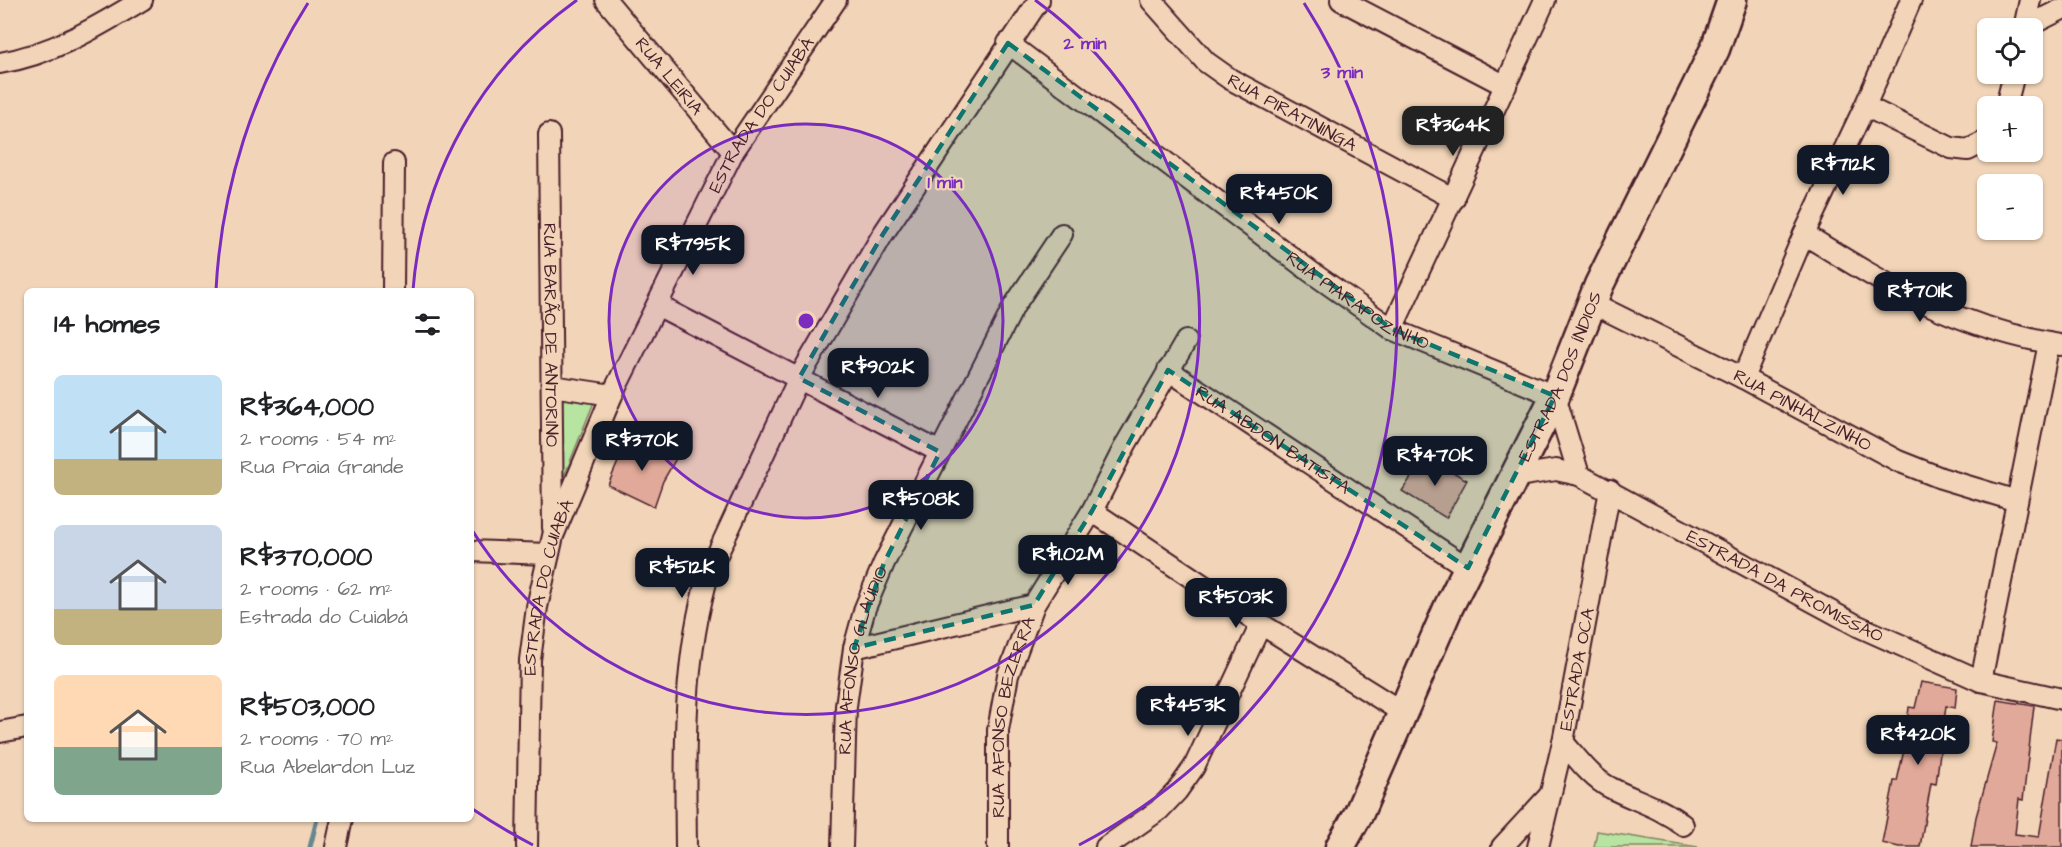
<!DOCTYPE html>
<html lang="en">
<head>
<meta charset="utf-8">
<style>
  :root { --surface:#fff; --page:#f2f2f2; --text:#202124; --muted:#757577; --accent:#111827 }
  body { margin:0; font-family:"Architects Daughter",sans-serif; background:var(--page); color:var(--text); height:100vh; display:flex; flex-direction:column; font-size:22px; white-space:nowrap }
  * { box-sizing:border-box; margin:0 }
  p { font-size:20px; color:var(--muted) }
  .icon { flex:none; width:33px; height:33px; fill:none; stroke:currentColor; stroke-width:2; stroke-linecap:round; stroke-linejoin:round }
  .map { position:relative; flex:1; overflow:hidden }
  .details { position:absolute; left:24px; top:288px; width:450px; height:534px; display:flex; flex-direction:column; background:var(--surface); border-radius:9px; box-shadow:0 2px 4px #0004 }
  .details>* { flex:none }
  .buttons { position:absolute; left:1977px; top:18px; display:grid; gap:12px }
  .buttons a { display:grid; place-items:center; width:66px; height:66px; border-radius:9px; background:var(--surface); box-shadow:0 2px 4px #0004; font-size:30px }
  .price { position:absolute; translate:-50% -51px; padding:0 14px; border-radius:12px; background:var(--accent); color:#fff; font-size:20px; line-height:39px; filter:drop-shadow(0 2px 3px #0008) }
  .price::after { content:''; position:absolute; left:50%; top:36px; width:18px; height:14px; margin-left:-9px; background:inherit; clip-path:polygon(0 0,100% 0,50% 100%) }
  .price.current { background:#222; color:#fff }
  ul { padding:0; list-style:none }
  li { display:flex; align-items:center; gap:18px; height:150px; padding:0 30px }
  li span { display:grid; place-items:center; flex:none; width:168px; height:120px; border-radius:9px; color:#555 }
  li>.icon { margin-inline-start:auto }
  span .icon { width:72px; height:72px; fill:#fffc; stroke-width:1 }
  li b { font-size:26px }
  h2 { display:flex; justify-content:space-between; align-items:center; height:72px; padding:0 30px; font-size:26px }
  .map>svg:first-child { display:block }
  .green { fill:#b7e4a1; stroke:#808266; stroke-width:1.5 }
  .lines { fill:none; stroke-linecap:round; stroke-linejoin:round }
  .stream { stroke:#678691; stroke-width:5 }
  .building { fill:#e1a999; stroke:#4a1f2b; stroke-width:1.5 }
  .street-casing { stroke:#4a1f2b; stroke-width:24 }
  .secondary-casing { stroke:#4a1f2b; stroke-width:33 }
  .street { stroke:#f2d5b8; stroke-width:20 }
  .secondary { stroke:#f2d5b8; stroke-width:28 }
  .marked { fill:#0f766e; fill-opacity:0.2; stroke:#0f766e; stroke-width:4.5; stroke-dasharray:12 8; stroke-linejoin:round }
  .ring { fill:none; stroke:#7b2cbf; stroke-width:3 }
  .labels { text-anchor:middle; dominant-baseline:central; stroke-width:4.5; stroke-linejoin:round; paint-order:stroke }
  .street-label { font-size:18px; fill:#4a1f2b; stroke:#f2d5b8 }
  .centre { fill:#7b2cbf; stroke:#f2d5b8; stroke-width:3 }
  .ring-label { font-size:18px; text-anchor:middle; font-weight:bold; fill:#7b2cbf; stroke:#f2d5b8; stroke-width:4.5; stroke-linejoin:round; paint-order:stroke }
</style>
</head>
<body>
<div class="map">
<svg width="2062" height="847" viewBox="0 0 2062 847">
  <rect width="100%" height="100%" fill="#f2d5b8"/>
  <filter id="ink" filterUnits="userSpaceOnUse"><feTurbulence type="fractalNoise" baseFrequency=".0167" numOctaves="2"/><feDisplacementMap in="SourceGraphic" scale="12" xChannelSelector="R" yChannelSelector="G"/><feConvolveMatrix kernelMatrix="1 2 1 2 8 2 1 2 1" color-interpolation-filters="sRGB"/></filter>
  <g filter="url(#ink)">
    <!-- green -->
    <g class="green">
      <path d="M556,395L594,402L557,494Z"/>
      <path d="M1597,831L1698,847H1594Z"/>
    </g>
    <g class="lines">
      <!-- stream -->
      <path class="stream" d="M310,847L317,819"/>
    </g>
    <!-- building -->
    <g class="building">
      <path d="M628,439L677,457L663,481L654,507L608,485Z"/>
      <path d="M1425,456L1467,480L1446,518L1402,491Z"/>
      <path d="M1921,682L1957,688L1955,708L1946,706L1936,784L1931,783L1920,847H1899L1882,843L1894,781H1897L1904,750L1909,707L1915,708Z"/>
      <path d="M1998,700L2034,706L2023,800L2019,799L2015,834L2039,837L2056,738L2062,739V847H1971L1976,817L1997,743L1992,742Z"/>
    </g>
    <g class="lines">
      <!-- street casing -->
      <g class="street-casing">
        <g id="street">
          <path id="s1" d="M606,0L733,152"/>
          <path id="s2" d="M1151,0L1206,62L1230,79L1454,199"/>
          <path d="M1341,0L1506,86"/>
          <path d="M2024,28L2062,9"/>
          <path d="M2024,28L2030,0"/>
          <path id="s3" d="M1008,43L1311,272L1392,329L1555,396L1579,475"/>
          <path d="M0,63C53,54 97,27 142,0"/>
          <path d="M1865,106L1951,148L1968,150L1988,140"/>
          <path d="M2006,106L2014,74"/>
          <path id="s4" d="M549,134L553,528"/>
          <path d="M1804,234C1892,289 1956,327 2060,345"/>
          <path d="M393,291L394,163"/>
          <path id="s5" d="M1594,304L1743,378L1898,461L1941,478L2017,501"/>
          <path d="M657,305L940,452"/>
          <path d="M1392,329L1545,0"/>
          <path id="s6" d="M1168,370L1468,568"/>
          <path d="M1743,378L1804,234L1865,106L1911,0"/>
          <path d="M552,386L612,395"/>
          <path id="s7" d="M1512,477L1556,470L1579,475L1858,626L1981,681L2062,699"/>
          <path d="M1092,511L1261,624L1402,712"/>
          <path d="M471,551L548,554"/>
          <path d="M854,648L1034,605"/>
          <path d="M1981,681L2049,343"/>
          <path d="M0,732L27,727"/>
          <path d="M1563,742C1577,758 1592,779 1611,788C1636,801 1661,807 1683,825"/>
          <path d="M336,847L342,819"/>
          <path id="s8" d="M527,847L530,660L537,607L553,536L612,395L733,152L836,0"/>
          <path d="M686,847C685,755 682,661 709,572L799,378L883,234L1039,0"/>
          <path id="s9" d="M842,847L846,706L854,648L865,608L884,563L1014,306L1062,234"/>
          <path id="s10" d="M998,847V730L1008,675L1034,605L1092,511L1126,444L1186,341"/>
          <path d="M1106,847L1159,810L1177,791L1194,767L1261,624"/>
          <path d="M1502,847L1549,796"/>
          <path id="s11" d="M1538,847L1563,742L1610,490"/>
        </g>
      </g>
      <!-- secondary casing -->
      <g class="secondary-casing">
        <g id="secondary">
          <path id="s12" d="M1340,847L1359,813L1449,606L1555,396L1599,285L1715,49L1732,0"/>
        </g>
      </g>
      <!-- street -->
      <use href="#street" class="street"/>
      <!-- secondary -->
      <use href="#secondary" class="secondary"/>
    </g>
  </g>
  <!-- marked area -->
  <path class="marked" d="M1008,43L1392,329L1555,396L1468,568L1168,370L1092,511L1034,605L854,648L884,563L940,452L799,378L883,234Z"/>
  <!-- distance rings -->
  <circle cx="806" cy="321" r="197" fill="#7b2cbf" fill-opacity=".12"/>
  <g class="ring">
    <circle cx="806" cy="321" r="197"/>
    <path d="M413 290A394 394 0 0 1 577 0M1035 0A394 394 0 1 1 472 530"/>
    <path d="M533 845A591 591 0 0 1 471 808M216 290A591 591 0 0 1 308 3M1304 3A591 591 0 0 1 1079 845"/>
  </g>
  <g class="labels">
    <!-- street labels -->
    <g class="street-label">
      <text stroke="none"><textPath href="#s1" startOffset="99">RUA LEIRIA</textPath></text>
      <text stroke="none"><textPath href="#s2" startOffset="183">RUA PIRATININGA</textPath></text>
      <text stroke="none"><textPath href="#s8" startOffset="784">ESTRADA DO CUIABÁ</textPath></text>
      <text stroke="none"><textPath href="#s3" startOffset="435">RUA PIARAPOZINHO</textPath></text>
      <text stroke="none"><textPath href="#s4" startOffset="201">RUA BARÃO DE ANTORINO</textPath></text>
      <text stroke="none"><textPath href="#s12" startOffset="520">ESTRADA DOS ÍNDIOS</textPath></text>
      <text stroke="none"><textPath href="#s5" startOffset="234">RUA PINHALZINHO</textPath></text>
      <text stroke="none"><textPath href="#s6" startOffset="126">RUA ABDON BATISTA</textPath></text>
      <text stroke="none"><textPath href="#s7" startOffset="302">ESTRADA DA PROMISSÃO</textPath></text>
      <text stroke="none"><textPath href="#s8" startOffset="262">ESTRADA DO CUIABÁ</textPath></text>
      <text stroke="none"><textPath href="#s9" startOffset="189">RUA AFONSO GLAÚDIO</textPath></text>
      <text stroke="none"><textPath href="#s11" startOffset="182">ESTRADA OCA</textPath></text>
      <text stroke="none"><textPath href="#s10" startOffset="132">RUA AFONSO BEZERRA</textPath></text>
    </g>
  </g>
  <circle cx="806" cy="321" r="9" class="centre"/>
  <g class="ring-label">
    <text x="1085" y="49">2 min</text>
    <text x="1342" y="78">3 min</text>
    <text x="945" y="188">1 min</text>
  </g>
</svg>
<div class="buttons">
<a><svg class="icon" aria-label="locate" viewBox="0 0 24 24"><circle cx="12" cy="12" r="6"/><path d="M12 2v4M12 18v4M2 12h4M18 12h4"/></svg></a>
<a>+</a>
<a>−</a>
</div>
<b class="price current" style="left:1453px;top:157px">R$364K</b>
<b class="price" style="left:1843px;top:196px">R$712K</b>
<b class="price" style="left:1279px;top:225px">R$450K</b>
<b class="price" style="left:693px;top:276px">R$795K</b>
<b class="price" style="left:1920px;top:323px">R$701K</b>
<b class="price" style="left:878px;top:399px">R$902K</b>
<b class="price" style="left:642px;top:472px">R$370K</b>
<b class="price" style="left:1435px;top:487px">R$470K</b>
<b class="price" style="left:921px;top:531px">R$508K</b>
<b class="price" style="left:1068px;top:586px">R$1.02M</b>
<b class="price" style="left:682px;top:599px">R$512K</b>
<b class="price" style="left:1236px;top:629px">R$503K</b>
<b class="price" style="left:1188px;top:737px">R$453K</b>
<b class="price" style="left:1918px;top:766px">R$420K</b>
<section class="details">
<h2>14 homes<svg class="icon" aria-label="filters" viewBox="0 0 24 24"><path d="M4 7h16M4 17h16"/><circle cx="9" cy="7" r="2"/><circle cx="15" cy="17" r="2"/></svg></h2>
<ul>
<li><span style="background:linear-gradient(#bfe0f5 70%,#c2b280 0)"><svg class="icon" aria-label="home" viewBox="0 0 24 24"><path d="M3 11l9-7 9 7M6 9v11h12V9"/></svg></span><div><b>R$364,000</b><p>2 rooms · 54 m²</p><p>Rua Praia Grande</p></div></li>
<li><span style="background:linear-gradient(#c9d6e8 70%,#c2b280 0)"><svg class="icon" aria-label="home" viewBox="0 0 24 24"><path d="M3 11l9-7 9 7M6 9v11h12V9"/></svg></span><div><b>R$370,000</b><p>2 rooms · 62 m²</p><p>Estrada do Cuiabá</p></div></li>
<li><span style="background:linear-gradient(#ffd9b3 60%,#7fa58c 0)"><svg class="icon" aria-label="home" viewBox="0 0 24 24"><path d="M3 11l9-7 9 7M6 9v11h12V9"/></svg></span><div><b>R$503,000</b><p>2 rooms · 70 m²</p><p>Rua Abelardon Luz</p></div></li>
</ul>
</section>
</div>
</body>
</html>
